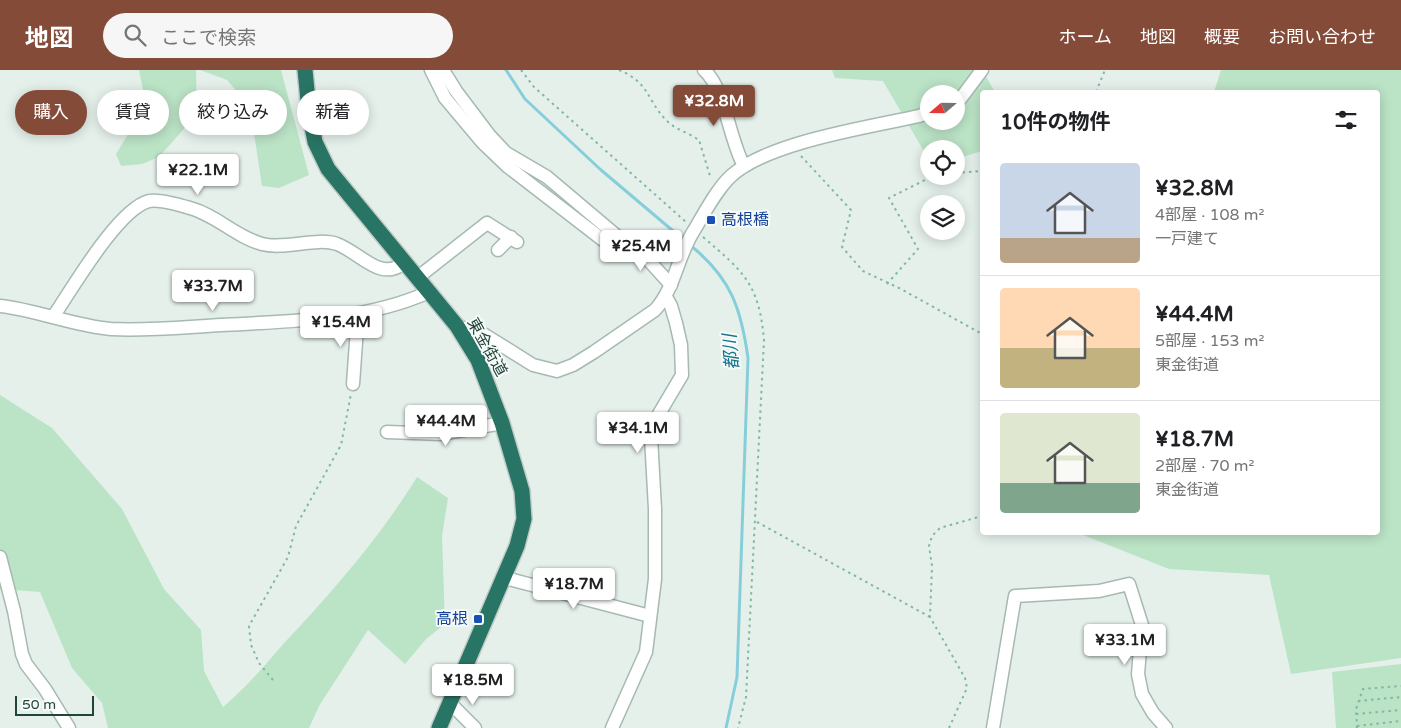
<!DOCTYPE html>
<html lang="ja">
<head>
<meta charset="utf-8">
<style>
  :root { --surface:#fff; --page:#f6f6f6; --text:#202124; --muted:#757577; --line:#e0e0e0; --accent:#844b39 }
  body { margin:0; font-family:"Varela Round","Noto Sans JP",sans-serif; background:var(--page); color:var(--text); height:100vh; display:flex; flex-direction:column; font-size:19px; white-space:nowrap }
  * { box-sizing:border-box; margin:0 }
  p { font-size:16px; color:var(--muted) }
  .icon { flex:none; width:28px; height:28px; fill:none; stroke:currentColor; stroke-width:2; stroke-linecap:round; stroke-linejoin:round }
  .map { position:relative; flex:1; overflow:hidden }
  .details { position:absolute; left:980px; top:20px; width:400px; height:445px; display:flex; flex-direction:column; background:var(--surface); border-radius:5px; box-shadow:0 2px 12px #0003 }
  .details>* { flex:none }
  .hud { position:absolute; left:15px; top:20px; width:475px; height:45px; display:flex; gap:10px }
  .needle { width:32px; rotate:250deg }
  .controls { position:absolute; left:920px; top:15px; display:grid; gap:10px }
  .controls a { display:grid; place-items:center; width:45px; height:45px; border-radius:50%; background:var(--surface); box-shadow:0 2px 12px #0003; font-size:25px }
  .scale { position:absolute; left:15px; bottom:12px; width:79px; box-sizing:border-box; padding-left:5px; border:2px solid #21443b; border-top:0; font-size:14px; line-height:18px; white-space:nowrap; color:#21443b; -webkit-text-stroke:4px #f6fbf9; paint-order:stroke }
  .price { position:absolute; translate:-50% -42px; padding:0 11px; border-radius:5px; background:#fff; color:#222; font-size:16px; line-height:32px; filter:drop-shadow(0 1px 2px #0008) }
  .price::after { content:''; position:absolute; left:50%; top:30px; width:15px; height:11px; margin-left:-8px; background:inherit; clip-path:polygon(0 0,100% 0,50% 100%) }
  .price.selected { background:var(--accent); color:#fff }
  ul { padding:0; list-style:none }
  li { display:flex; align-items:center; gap:15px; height:125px; padding:0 20px }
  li+li { border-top:1px solid var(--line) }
  li span { display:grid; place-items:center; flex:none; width:140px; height:100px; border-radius:5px; color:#555 }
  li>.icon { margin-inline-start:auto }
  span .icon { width:60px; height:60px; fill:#fffc; stroke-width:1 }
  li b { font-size:21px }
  h2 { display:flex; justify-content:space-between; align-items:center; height:60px; padding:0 20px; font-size:21px }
  .pill { padding:0 18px; border-radius:22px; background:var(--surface); box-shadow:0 2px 12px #0003; font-size:18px; line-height:45px }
  .pill.selected { background:var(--accent); color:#fff }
  header { display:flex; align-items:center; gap:30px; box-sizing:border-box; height:70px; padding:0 25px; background:var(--accent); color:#fff }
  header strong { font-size:24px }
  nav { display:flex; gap:28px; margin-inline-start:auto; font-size:18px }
  .search { width:350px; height:45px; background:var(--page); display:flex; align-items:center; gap:12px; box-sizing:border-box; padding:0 18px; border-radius:28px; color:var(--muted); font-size:19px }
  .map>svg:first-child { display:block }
  .green { fill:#bbe3c6; fill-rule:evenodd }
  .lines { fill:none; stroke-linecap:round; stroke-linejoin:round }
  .stream { stroke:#87cedb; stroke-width:3 }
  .minor-casing { stroke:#a6b9b3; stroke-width:15 }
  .highway-casing { stroke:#c1cbc8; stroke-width:18 }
  .path { stroke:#81b7a6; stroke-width:2; stroke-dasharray:2.5 4; stroke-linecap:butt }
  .minor { stroke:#fff; stroke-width:12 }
  .highway { stroke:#297565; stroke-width:15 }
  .transit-dot { fill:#1a4fb4; stroke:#f6fbf9; stroke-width:2 }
  .labels { text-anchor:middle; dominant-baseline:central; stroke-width:4; stroke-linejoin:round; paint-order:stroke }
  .transit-label { font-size:16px; fill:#164399; stroke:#f6fbf9; text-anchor:start }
  .street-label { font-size:16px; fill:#21443b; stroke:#f6fbf9 }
  .water-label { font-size:18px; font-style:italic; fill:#127589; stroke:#f6fbf9 }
</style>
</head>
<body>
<header>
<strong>地図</strong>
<div class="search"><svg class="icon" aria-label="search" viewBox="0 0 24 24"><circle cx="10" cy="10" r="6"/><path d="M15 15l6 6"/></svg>ここで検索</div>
<nav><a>ホーム</a><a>地図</a><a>概要</a><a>お問い合わせ</a></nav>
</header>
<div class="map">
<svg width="1401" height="658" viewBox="0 0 1401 658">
  <rect width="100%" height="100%" fill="#e5f0eb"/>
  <!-- green -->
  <g class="green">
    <path d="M139,0H196L197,44L159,87L142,94L121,96L116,84L146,35Z"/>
    <path d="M200,0H281L309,105L279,118L262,116L250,37L227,10Z"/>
    <path d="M832,0H982L995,22H982V81L956,89V79H929V90L883,11L835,8ZM929,24H956V51H929Z"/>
    <path d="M1221,0H1401V588L1291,604L1269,505L1169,499L1078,463L1378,462V22H1214Z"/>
    <path d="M0,325L52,358L122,439L164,519L201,560L204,601L223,637C246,618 266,594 286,571C334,520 380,467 417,407L448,428L442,466L445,554L426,569L405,594L368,560L319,636L309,658H108L102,633L72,598L40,522L0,519Z"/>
    <path d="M1401,594V658H1336L1332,602Z"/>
  </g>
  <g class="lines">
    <!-- stream -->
    <g class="stream">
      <path d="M506,0L525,29L601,100L685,171"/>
      <path d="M690,175C731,208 741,238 748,288L737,607L726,658"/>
    </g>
    <!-- minor casing -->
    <g class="minor-casing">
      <g id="minor">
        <path d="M431,0L445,28L482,72L507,96L603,170L623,172"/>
        <path d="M443,0L456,21L490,66L506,83L547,107L624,172L642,183L671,215"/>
        <path d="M704,0C725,18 729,69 744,96"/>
        <path d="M956,30L961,28L982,0"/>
        <path d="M498,180L511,167"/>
        <path d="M417,208L487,153L517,172"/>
        <path d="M0,236C38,240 73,256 111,259C148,261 185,257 221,255C291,251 364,251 429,222"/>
        <path d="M53,247C72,219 118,139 149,131C159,129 180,135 190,138C216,145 236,167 262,174C285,180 316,167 337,174C361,183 380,212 404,193"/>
        <path d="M457,256L485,265L533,295L557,301L573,295L594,282L655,240C675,218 677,188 693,162C704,144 716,120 731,106C768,72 870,57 919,46L929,42"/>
        <path d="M353,314L358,244"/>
        <path d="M387,362L441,364L502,353"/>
        <path d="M0,487L14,541L22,584L26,594L45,619L69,658"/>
        <path d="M505,508L650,546"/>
        <path d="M451,634L475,658"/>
        <path d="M612,658L646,582L655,509V439L651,367L653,354L682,305L681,275L676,253L671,236L666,227"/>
        <path d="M993,658L1015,526L1099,521L1129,514L1142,555L1138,604L1142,624L1153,643L1166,658"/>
      </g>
    </g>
    <!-- highway casing -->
    <g class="highway-casing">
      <path id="highway" d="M305,0L309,41L315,72L328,99L457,256L478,290L502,353L522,421L524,449L517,476L439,658"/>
    </g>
    <!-- path -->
    <g class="path">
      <path d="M521,0L534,17L686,152"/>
      <path d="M619,0C650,13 646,29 666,50C674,59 689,63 699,70L711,109"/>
      <path d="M1096,22L1105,0"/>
      <path d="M801,86L851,140L842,177L863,201L901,219L982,264"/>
      <path d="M956,103L982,101"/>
      <path d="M703,167C744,202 759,214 764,270L746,627L738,658"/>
      <path d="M887,214L918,179L889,128L933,106"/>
      <path d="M757,452L930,547"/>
      <path d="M273,610L259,593L251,575L249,556L288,487L296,456L341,375L351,324"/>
      <path d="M1358,631L1401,627"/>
      <path d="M1356,644L1401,640"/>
      <path d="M1357,656L1401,651"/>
      <path d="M949,658L967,618L965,608L930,547L932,496L929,476L932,466L940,458L982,446"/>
      <path d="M1357,658L1356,639L1363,619L1401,616"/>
    </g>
    <!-- minor -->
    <use href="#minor" class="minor"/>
    <!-- highway -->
    <use href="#highway" class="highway"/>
  </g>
  <!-- markers -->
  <g class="transit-dot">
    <rect x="706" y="145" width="10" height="10" rx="2.5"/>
    <rect x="473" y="544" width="10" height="10" rx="2.5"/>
  </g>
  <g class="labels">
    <!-- transit labels -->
    <g class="transit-label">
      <text x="721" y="150">高根橋</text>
      <text x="468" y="549" text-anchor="end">高根</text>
    </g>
    <!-- street labels -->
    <g class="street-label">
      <text transform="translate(487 277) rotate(61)">東金街道</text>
    </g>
    <!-- water labels -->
    <g class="water-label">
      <text transform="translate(731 282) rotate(-95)">都川</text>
    </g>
  </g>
</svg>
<div class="controls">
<a><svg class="needle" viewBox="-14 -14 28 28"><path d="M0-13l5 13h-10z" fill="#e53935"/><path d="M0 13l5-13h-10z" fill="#757577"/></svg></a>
<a><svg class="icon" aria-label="locate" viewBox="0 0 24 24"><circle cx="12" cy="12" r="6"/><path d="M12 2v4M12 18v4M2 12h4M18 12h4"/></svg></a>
<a><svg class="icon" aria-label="layers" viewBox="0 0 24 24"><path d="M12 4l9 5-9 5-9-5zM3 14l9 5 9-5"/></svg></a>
</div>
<div class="scale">50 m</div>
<b class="price selected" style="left:714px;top:57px">¥32.8M</b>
<b class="price" style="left:198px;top:126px">¥22.1M</b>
<b class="price" style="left:641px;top:202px">¥25.4M</b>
<b class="price" style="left:213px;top:242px">¥33.7M</b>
<b class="price" style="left:341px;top:278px">¥15.4M</b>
<b class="price" style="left:446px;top:377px">¥44.4M</b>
<b class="price" style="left:638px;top:384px">¥34.1M</b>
<b class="price" style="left:574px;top:540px">¥18.7M</b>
<b class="price" style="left:1125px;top:596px">¥33.1M</b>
<b class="price" style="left:473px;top:636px">¥18.5M</b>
<div class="hud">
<a class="pill selected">購入</a>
<a class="pill">賃貸</a>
<a class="pill">絞り込み</a>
<a class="pill">新着</a>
</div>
<section class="details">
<h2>10件の物件<svg class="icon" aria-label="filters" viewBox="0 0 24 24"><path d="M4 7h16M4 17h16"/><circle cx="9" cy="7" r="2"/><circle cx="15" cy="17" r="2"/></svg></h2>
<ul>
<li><span style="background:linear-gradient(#c9d6e8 75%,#b9a48a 0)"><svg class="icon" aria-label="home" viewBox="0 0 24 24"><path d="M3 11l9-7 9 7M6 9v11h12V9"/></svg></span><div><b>¥32.8M</b><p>4部屋 · 108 m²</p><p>一戸建て</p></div></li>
<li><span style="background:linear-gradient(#ffd9b3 60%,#c2b280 0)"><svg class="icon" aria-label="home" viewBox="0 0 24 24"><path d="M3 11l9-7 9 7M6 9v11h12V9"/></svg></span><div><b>¥44.4M</b><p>5部屋 · 153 m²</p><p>東金街道</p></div></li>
<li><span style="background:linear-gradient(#dfe7d0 70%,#7fa58c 0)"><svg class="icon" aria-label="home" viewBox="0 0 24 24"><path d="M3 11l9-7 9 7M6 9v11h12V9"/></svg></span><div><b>¥18.7M</b><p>2部屋 · 70 m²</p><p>東金街道</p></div></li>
</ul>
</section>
</div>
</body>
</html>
